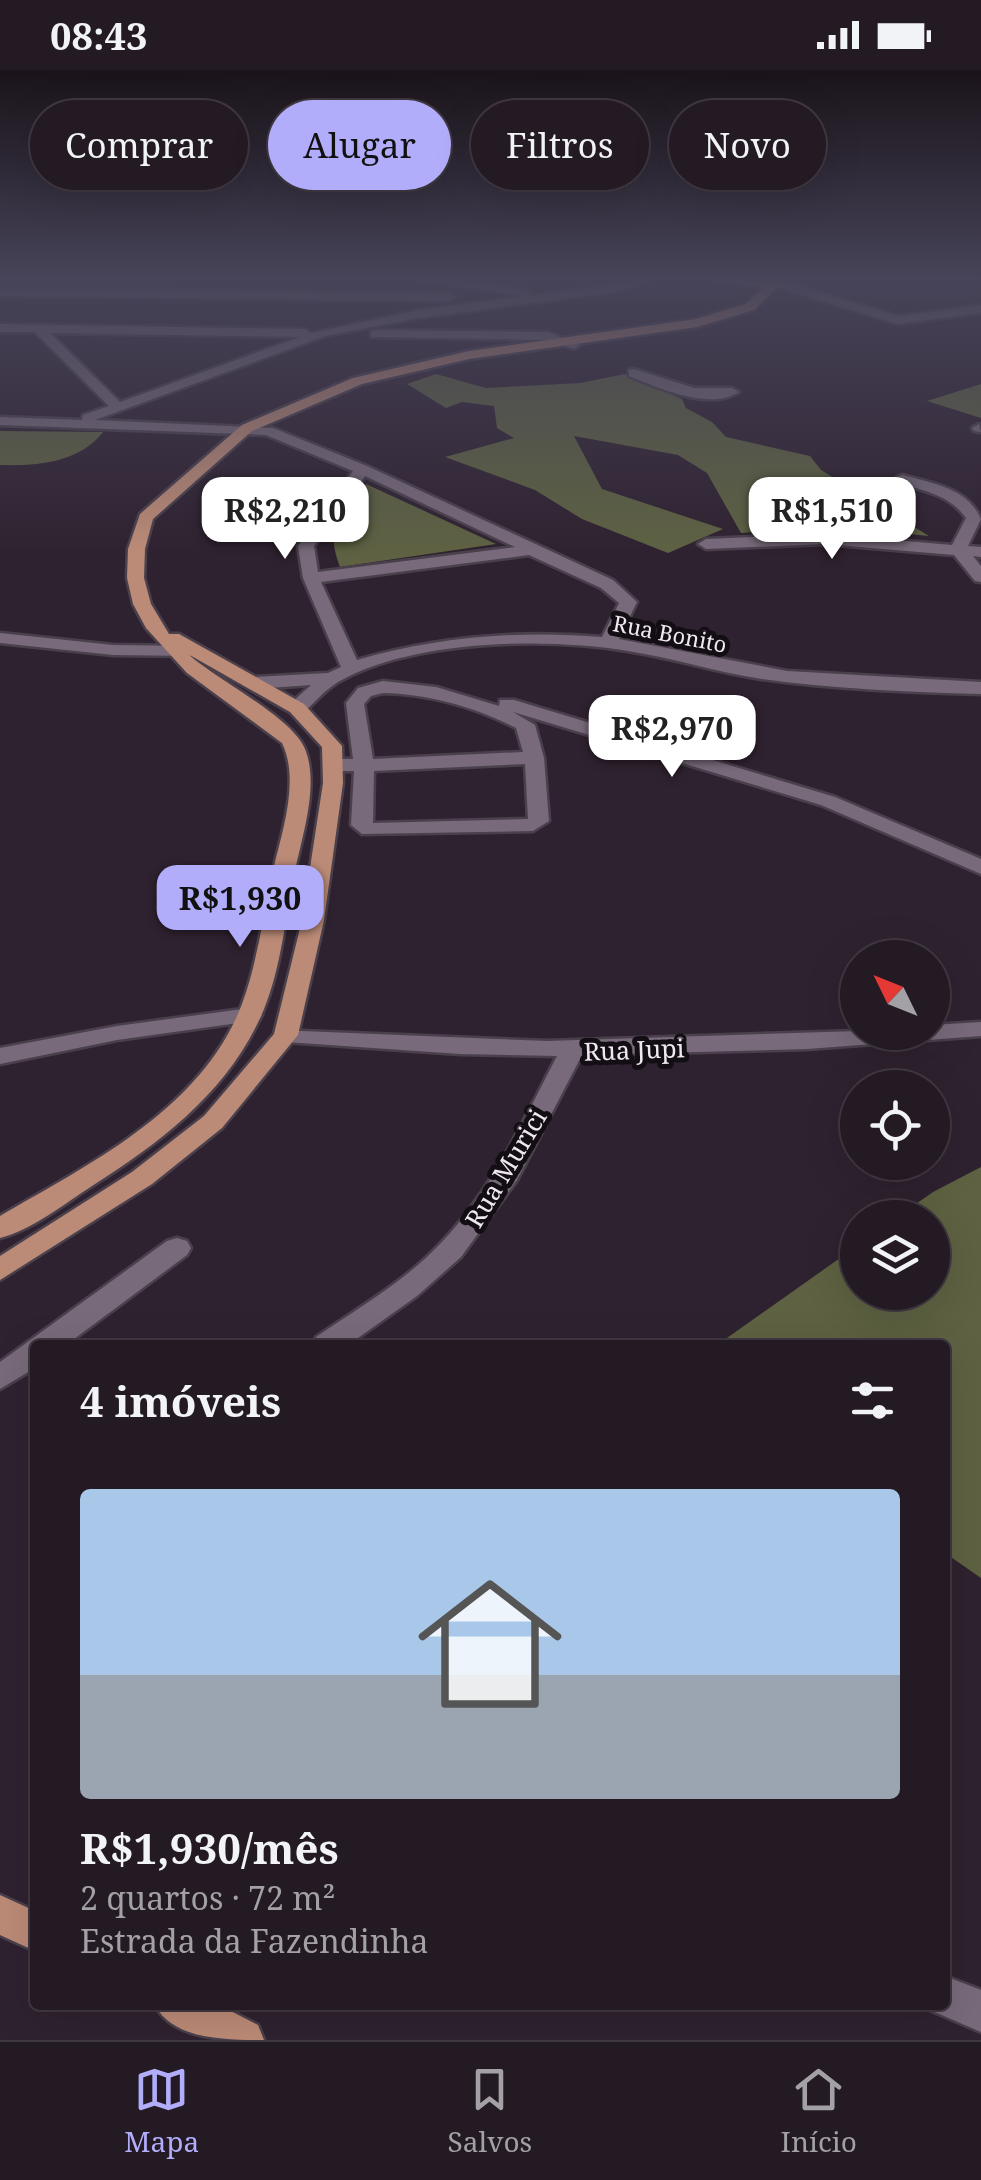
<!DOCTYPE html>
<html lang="pt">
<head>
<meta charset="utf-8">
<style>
  :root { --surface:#231a24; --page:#2f2731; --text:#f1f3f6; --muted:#a3a1a6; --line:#403841; --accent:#b1adfa }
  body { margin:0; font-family:"Noto Serif",serif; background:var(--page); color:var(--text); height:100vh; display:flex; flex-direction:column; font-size:38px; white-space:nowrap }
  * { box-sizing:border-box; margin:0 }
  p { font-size:32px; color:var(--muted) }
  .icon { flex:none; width:55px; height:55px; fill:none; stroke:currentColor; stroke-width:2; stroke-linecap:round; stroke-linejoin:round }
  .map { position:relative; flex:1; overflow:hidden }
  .side { position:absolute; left:30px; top:1270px; width:920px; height:670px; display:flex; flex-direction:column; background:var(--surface); border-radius:10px; box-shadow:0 10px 40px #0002,0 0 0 2px var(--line) }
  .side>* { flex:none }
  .hud { position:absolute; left:30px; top:30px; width:922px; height:90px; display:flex; gap:20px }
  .needle { width:65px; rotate:313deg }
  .controls { position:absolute; left:840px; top:870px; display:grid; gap:20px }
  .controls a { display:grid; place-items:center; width:110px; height:110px; border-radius:50%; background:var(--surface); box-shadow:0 10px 40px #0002,0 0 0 2px var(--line); font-size:50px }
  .price { position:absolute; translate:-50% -85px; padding:0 22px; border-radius:20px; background:#fff; color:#222; font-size:32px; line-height:65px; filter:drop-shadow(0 2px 5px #0008) }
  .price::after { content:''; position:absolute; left:50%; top:60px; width:30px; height:22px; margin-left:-15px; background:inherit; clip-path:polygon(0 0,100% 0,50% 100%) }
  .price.on { background:var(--accent); color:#111 }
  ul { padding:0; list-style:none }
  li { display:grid; align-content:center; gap:20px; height:530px; padding:0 50px }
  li+li { border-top:2px solid var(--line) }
  li span { display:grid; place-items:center; height:310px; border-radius:10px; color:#555 }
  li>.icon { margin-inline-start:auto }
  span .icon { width:180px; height:180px; fill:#fffc; stroke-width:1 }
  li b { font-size:42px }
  h2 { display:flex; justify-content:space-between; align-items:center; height:120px; padding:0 50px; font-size:42px }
  .chip { padding:0 35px; border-radius:45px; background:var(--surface); box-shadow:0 10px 40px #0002,0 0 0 2px var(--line); font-size:35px; line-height:90px }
  .chip.on { background:var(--accent); color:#111 }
  .status { display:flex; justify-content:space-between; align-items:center; height:70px; padding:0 50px; background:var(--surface); direction:ltr }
  .status svg { height:28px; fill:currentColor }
  .dock { display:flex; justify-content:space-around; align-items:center; height:140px; border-top:2px solid var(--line); background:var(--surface); font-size:28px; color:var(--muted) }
  .dock a { display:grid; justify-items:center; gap:5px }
  .dock .on { color:var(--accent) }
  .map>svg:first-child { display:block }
  .forest { fill:#5e6242 }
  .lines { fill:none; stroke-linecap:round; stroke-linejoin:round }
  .minor-casing { stroke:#4a404c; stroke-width:5 }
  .major-casing { stroke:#4a404c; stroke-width:5 }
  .minor { fill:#786a7a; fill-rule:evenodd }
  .major { fill:#bc8b77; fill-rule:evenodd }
  .labels { text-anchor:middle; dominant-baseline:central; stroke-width:10; stroke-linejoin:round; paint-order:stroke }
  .far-street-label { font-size:22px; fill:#f0e7f1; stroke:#130e14 }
  .street-label { font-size:25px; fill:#f0e7f1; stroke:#130e14 }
</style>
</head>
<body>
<div class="status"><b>08:43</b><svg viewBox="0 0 49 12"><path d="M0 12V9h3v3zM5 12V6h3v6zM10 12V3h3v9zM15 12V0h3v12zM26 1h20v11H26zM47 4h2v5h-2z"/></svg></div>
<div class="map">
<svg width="981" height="1970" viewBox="0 0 981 1970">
  <rect width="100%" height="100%" fill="#2f2230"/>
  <!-- forest -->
  <g class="forest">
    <path d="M436,304L486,318L580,313L625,304L682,329L686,338L712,352L726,367L810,386L821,400L929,466L838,457L741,463L707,403L678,385L574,366L602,419L723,459L668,483L582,449L535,420L445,387L514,368L497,358L494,336L462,332L446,338L407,314Z"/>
    <path d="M981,314V348L927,331Z"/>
    <path d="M0,361L103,362C79,393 37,396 0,395Z"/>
    <path d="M366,414L496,474L340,497C324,454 340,447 366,414Z"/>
    <path d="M981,1097V1508L945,1483V1275H717L857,1176L858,1222H932V1148L897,1147L933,1122Z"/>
  </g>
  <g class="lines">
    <!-- minor casing -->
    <g class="minor-casing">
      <g id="minor">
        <path d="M396,207H428L526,219L532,223L529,226L659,207L622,221L419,248L325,266L95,350L273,358L367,396L613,510L637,532L619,569L787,601L981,612V624C908,622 834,619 762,609C716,602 673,588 628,581C545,567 411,570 338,612C325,620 315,632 304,642H290V634L311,615L254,619L245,613L254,607L328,603L341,597L303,508L298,476L353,401L266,365L0,355V347L82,350L83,345L109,336L35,262H0V254L305,259L311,263L419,240L524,226ZM50,263L300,267L120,332ZM365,406L515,477L318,502L314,476ZM529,485L601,518L619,533L602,567C520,560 436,567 357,590L321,512Z"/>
        <path d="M789,213L899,246L981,235V243L898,254L785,220Z"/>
        <path d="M0,218L450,223L456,227L450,231L0,226Z"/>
        <path d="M375,260L548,262L580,275L574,279L547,270L371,267V261Z"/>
        <path d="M634,299L694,318H732L739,322C709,341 659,318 629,306V300Z"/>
        <path d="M979,354L981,362L974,361L972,358Z"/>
        <path d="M902,405C932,413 968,418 981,449L968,476L981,477V487L973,486L981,496V512L975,511L954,485L825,474L706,479L698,474L706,469L825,464L952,475L966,448C950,425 923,420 897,413V407Z"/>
        <path d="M0,563L113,575L195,576L204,581L195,586L113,585L0,573Z"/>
        <path d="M383,611L436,617L499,636L500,630H514L835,727L981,789V804L821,735L513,642L535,655L544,688L549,751L533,761L362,764L351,755L354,701H334L324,695L334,689H353L346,633L358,618ZM383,623C429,624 475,637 516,658L523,682L373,689L364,634L371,626ZM525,694L528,749L373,753L374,701Z"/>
        <path d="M250,938L262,945L259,950L117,970L0,994V978L117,956Z"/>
        <path d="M981,952V966L807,979L582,985L517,1110L461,1187L417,1226L348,1275H312L316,1267C358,1238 404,1212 439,1175C492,1121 523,1051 557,986L460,984L286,972L274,965L277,960L547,971L858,961L932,962V955Z"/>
        <path d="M177,1168L187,1171L191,1178L187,1185L66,1275H35V1298L0,1319V1292L167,1171Z"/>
        <path d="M945,1906L981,1920V1962L930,1940L928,1935H945Z"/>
      </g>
    </g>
    <!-- major casing -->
    <g class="major-casing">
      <g id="major">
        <path d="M698,207L770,212L775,207H788L782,213L790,217L776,219L754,240L697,257L469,289L362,314L252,361L153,449L145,479L144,508L151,534L169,564H179L304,634L342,676L343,713L324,850L298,965L222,1058L152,1114L0,1210V1186L132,1102L204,1046L274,964L302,850L323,713L322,677L290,642L188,584C217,610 292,647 305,679C320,716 301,769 294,806C285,850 281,898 264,939C231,1019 163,1071 92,1116C64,1134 32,1160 0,1168V1146C91,1093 202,1039 242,934C258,891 263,845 273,800C282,762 300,710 282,673L187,603L146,558L133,534L127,508L128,479L140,444L242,355L353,308L469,281L696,249L746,234L763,218Z"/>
        <path d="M0,1825L35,1841V1881L0,1865Z"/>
        <path d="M155,1935H219L258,1955L264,1970C226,1970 173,1970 155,1935Z"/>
      </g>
    </g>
    <!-- minor -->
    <use href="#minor" class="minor"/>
    <!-- major -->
    <use href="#major" class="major"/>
  </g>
  <!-- sky -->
  <linearGradient id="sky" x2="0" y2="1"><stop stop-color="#1a131a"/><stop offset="0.43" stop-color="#474459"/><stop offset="1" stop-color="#474459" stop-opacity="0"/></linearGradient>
  <rect width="981" height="483" fill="url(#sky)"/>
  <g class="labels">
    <!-- far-street labels -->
    <g class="far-street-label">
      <text transform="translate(670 563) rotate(11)">Rua Bonito</text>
    </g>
    <!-- street labels -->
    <g class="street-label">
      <text transform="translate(634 979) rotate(-2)">Rua Jupi</text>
      <text transform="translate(505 1098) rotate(-59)">Rua Murici</text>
    </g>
  </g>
</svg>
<div class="controls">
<a><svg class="needle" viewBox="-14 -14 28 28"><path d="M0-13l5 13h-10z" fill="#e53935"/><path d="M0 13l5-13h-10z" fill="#a3a1a6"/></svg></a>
<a><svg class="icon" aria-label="locate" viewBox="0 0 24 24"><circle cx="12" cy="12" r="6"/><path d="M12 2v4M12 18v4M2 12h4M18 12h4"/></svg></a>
<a><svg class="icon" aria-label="layers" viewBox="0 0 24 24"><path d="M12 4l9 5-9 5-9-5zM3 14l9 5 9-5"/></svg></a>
</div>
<b class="price" style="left:285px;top:492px">R$2,210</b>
<b class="price" style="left:832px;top:492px">R$1,510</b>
<b class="price" style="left:672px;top:710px">R$2,970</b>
<b class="price on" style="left:240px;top:880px">R$1,930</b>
<div class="hud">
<a class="chip">Comprar</a>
<a class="chip on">Alugar</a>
<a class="chip">Filtros</a>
<a class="chip">Novo</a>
</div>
<section class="side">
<h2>4 imóveis<svg class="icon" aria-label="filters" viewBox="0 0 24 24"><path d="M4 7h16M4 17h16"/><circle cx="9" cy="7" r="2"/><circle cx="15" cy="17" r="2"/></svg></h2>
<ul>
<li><span style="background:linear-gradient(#a9c7e8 60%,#9aa5b1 0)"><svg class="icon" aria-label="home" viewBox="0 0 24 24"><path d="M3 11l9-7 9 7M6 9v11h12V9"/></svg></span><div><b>R$1,930/mês</b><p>2 quartos · 72 m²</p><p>Estrada da Fazendinha</p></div></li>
</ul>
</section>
</div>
<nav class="dock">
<a class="on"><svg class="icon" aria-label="map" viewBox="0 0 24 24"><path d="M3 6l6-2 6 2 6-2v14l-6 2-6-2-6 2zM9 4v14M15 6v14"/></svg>Mapa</a>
<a><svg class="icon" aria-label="saved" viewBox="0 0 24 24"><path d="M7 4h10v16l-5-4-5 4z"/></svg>Salvos</a>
<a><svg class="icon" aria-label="home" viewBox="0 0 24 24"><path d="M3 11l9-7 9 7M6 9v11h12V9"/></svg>Início</a>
</nav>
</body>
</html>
